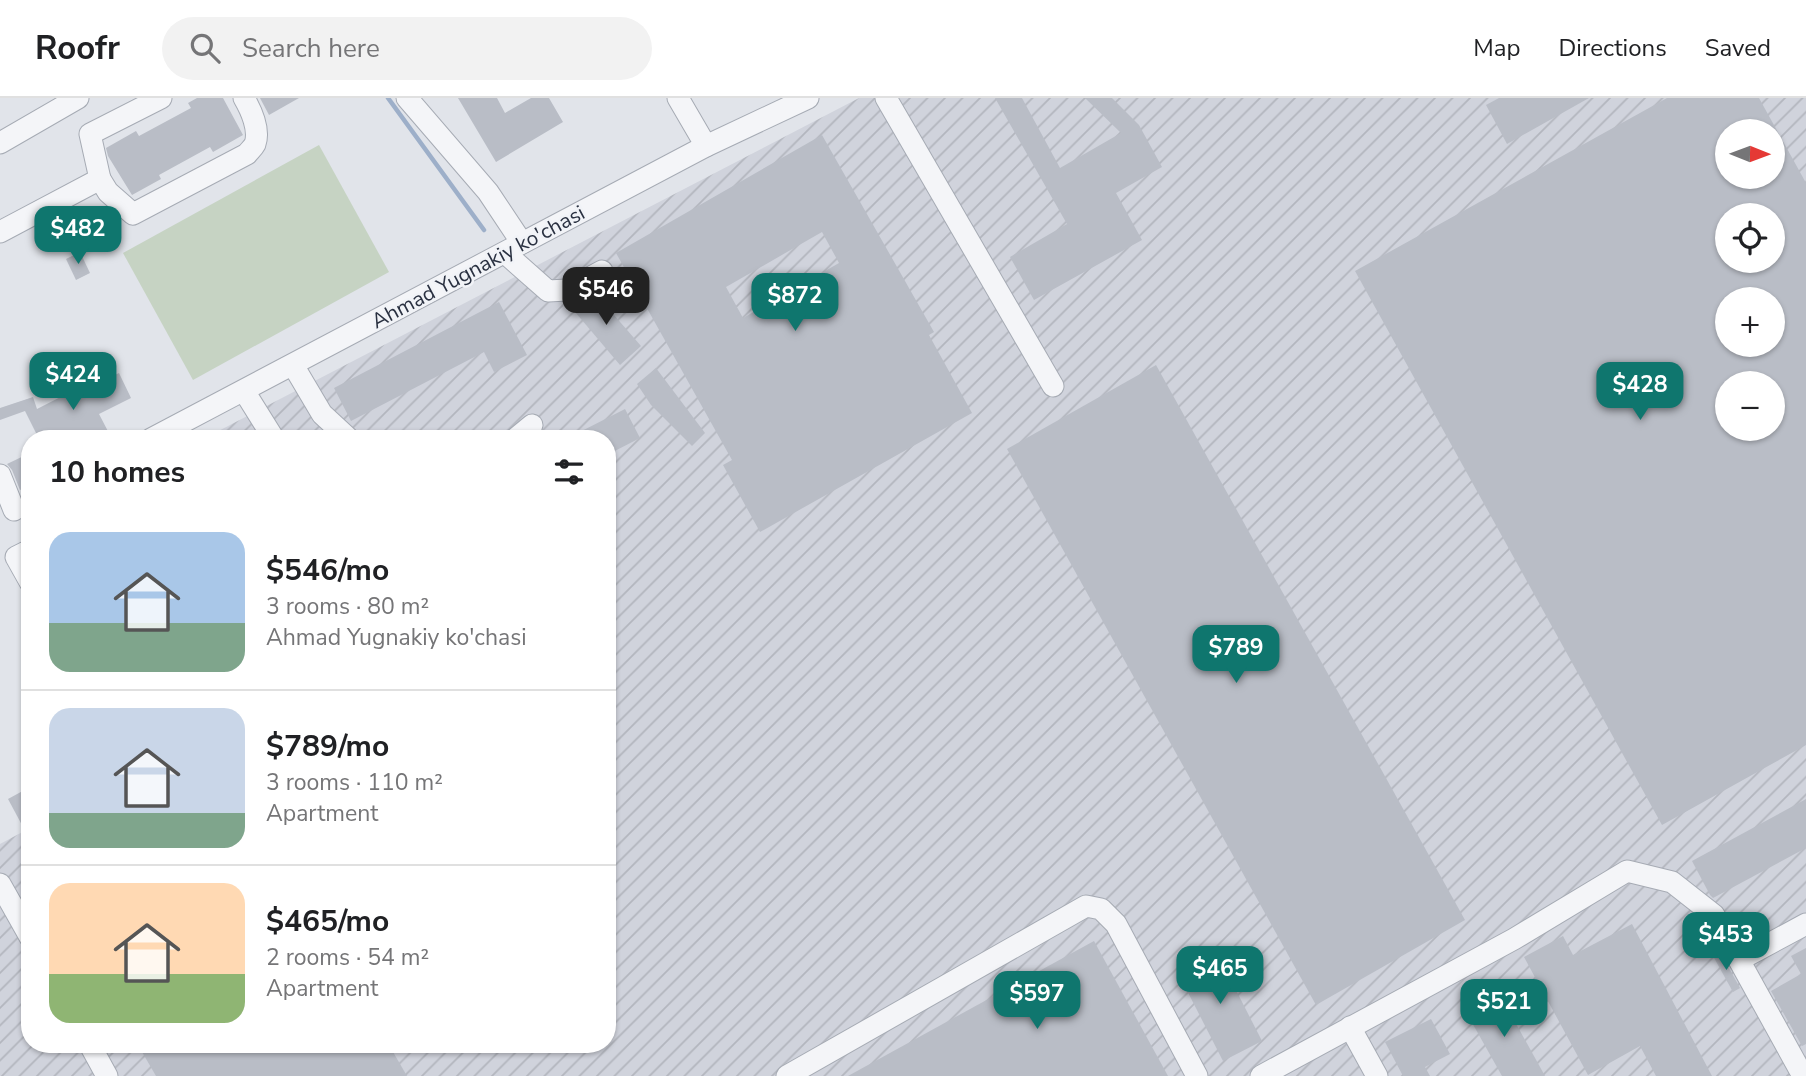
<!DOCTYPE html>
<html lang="en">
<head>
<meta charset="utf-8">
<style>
  :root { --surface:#fff; --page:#f2f2f2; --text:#202124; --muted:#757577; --line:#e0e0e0; --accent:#0f766e }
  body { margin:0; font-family:"Nunito Sans",sans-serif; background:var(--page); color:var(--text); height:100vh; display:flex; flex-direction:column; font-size:26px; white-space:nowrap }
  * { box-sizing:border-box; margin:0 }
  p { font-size:23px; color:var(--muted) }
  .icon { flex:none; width:38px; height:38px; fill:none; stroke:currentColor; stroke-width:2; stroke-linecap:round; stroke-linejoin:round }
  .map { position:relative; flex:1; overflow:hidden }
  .panel { position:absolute; left:21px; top:332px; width:595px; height:623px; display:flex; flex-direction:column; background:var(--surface); border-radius:28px; box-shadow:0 2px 5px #0004 }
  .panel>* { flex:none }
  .needle { width:46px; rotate:91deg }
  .tools { position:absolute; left:1715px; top:21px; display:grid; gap:14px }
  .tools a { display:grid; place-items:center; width:70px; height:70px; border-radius:50%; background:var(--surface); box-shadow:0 2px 5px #0004; font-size:35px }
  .price { position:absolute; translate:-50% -60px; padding:0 16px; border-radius:14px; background:var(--accent); color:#fff; font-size:23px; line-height:46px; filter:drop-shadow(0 2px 4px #0008) }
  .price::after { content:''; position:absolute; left:50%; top:42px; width:21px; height:16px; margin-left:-10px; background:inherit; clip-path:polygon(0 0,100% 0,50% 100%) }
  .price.selected { background:#222; color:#fff }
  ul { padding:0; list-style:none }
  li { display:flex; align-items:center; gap:21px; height:175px; padding:0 28px }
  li+li { border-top:2px solid var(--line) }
  li span { display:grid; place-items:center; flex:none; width:196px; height:140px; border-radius:21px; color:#555 }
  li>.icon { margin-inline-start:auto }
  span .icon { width:84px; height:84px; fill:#fffc; stroke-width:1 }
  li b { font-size:30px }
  h2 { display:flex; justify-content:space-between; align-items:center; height:84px; padding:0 28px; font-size:30px }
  header { display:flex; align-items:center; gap:42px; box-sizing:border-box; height:98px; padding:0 35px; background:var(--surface); border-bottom:2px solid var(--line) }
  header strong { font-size:33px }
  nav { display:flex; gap:38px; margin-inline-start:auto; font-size:24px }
  .search { width:490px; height:63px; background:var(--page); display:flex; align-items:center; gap:18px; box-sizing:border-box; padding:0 24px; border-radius:38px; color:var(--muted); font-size:26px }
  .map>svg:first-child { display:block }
  .industrial { fill:url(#industrial-furrows); fill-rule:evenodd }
  .park { fill:#c6d3c3 }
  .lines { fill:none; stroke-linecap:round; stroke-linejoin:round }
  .stream { stroke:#9dafc9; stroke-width:4.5 }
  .building { fill:#b9bdc6; fill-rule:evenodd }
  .minor-casing { stroke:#a6abb4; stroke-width:23 }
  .minor { stroke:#f4f5f8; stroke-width:21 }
  .labels { text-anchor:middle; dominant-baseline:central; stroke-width:5; stroke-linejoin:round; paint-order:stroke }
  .street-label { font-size:21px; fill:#2a3141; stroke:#f1f3f7 }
</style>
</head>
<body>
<header>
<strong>Roofr</strong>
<div class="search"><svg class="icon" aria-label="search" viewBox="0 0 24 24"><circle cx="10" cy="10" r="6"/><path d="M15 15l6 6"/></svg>Search here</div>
<nav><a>Map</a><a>Directions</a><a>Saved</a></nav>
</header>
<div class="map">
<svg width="1806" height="978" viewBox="0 0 1806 978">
  <defs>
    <pattern id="industrial-furrows" width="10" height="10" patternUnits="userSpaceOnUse" patternTransform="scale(1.75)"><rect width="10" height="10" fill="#d0d3dc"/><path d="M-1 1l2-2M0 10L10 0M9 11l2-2" fill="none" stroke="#b3b6be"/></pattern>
  </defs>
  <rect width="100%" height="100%" fill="#e1e4ea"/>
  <!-- industrial -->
  <path class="industrial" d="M859,0H1806V978H0V746L30,730V947H607V341H203ZM1727,33H1773V79H1727ZM1727,117H1773V163H1727ZM1727,201H1773V247H1727ZM1727,285H1773V331H1727Z"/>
  <!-- park -->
  <path class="park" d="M319,47L389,174L193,282L123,155Z"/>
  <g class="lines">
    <!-- stream -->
    <path class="stream" d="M388,0L484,132"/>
  </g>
  <!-- building -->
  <g class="building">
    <path d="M197,0H223L243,37L213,54L210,49L159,77L161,81L132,97L108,58L106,50L136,33L139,38L191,10L188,5Z"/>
    <path d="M260,0H299L269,17Z"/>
    <path d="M458,0H497L505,15L531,0H549L563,24L496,64Z"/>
    <path d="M995,0H1022L1060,70L1121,35L1085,0H1112L1139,27L1162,69L1116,95L1142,142L1034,202L1010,159L1067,126Z"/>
    <path d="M1499,0H1589L1507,46L1486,7Z"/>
    <path d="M1667,0H1759L1806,85V647L1662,727L1355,173ZM1727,33H1773V79H1727ZM1727,117H1773V163H1727ZM1727,201H1773V247H1727ZM1727,285H1773V331H1727Z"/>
    <path d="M822,37L934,234L929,237L972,315L760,434L723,367L732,362L616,155ZM822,134L839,165L743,220L726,189Z"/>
    <path d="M80,154L90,175L76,182L66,161Z"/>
    <path d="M593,193L641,248L620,267L570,208Z"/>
    <path d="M499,204L527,257L494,274L484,254L351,323L334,290Z"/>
    <path d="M1156,267L1465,822L1316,907L1007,351Z"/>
    <path d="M656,270L705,335L692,348L651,307L637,286Z"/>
    <path d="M119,275L131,300L99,316L112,341H39L25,313L0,322V310L33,299L37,311L82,288L84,292Z"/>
    <path d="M625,311L640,340L607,357V341H566Z"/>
    <path d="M30,355V388L20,392L12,372L7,366Z"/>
    <path d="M30,689V742L8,701Z"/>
    <path d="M1806,701V750L1713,800L1710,797L1692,763Z"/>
    <path d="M1632,826L1712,978H1656L1640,948L1588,977L1524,859L1563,838L1573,857Z"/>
    <path d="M1094,843L1168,978H848Z"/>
    <path d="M1806,850V946L1802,948L1771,893L1801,876L1791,858Z"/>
    <path d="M1216,853L1262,943L1223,963L1177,873Z"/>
    <path d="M1720,854L1740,890L1733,894L1713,858Z"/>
    <path d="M1499,895L1545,978H1502L1466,914Z"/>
    <path d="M1431,921L1450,956L1425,969L1430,978H1403L1385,944Z"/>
    <path d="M138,947H389L407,978H156Z"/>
  </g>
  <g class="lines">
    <!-- minor casing -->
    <g class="minor-casing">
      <g id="minor">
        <path d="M407,0L488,94L522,145"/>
        <path d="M678,0L706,48"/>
        <path d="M886,0L1053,288"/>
        <path d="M0,45L78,0"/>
        <path d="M100,81L108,94L133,116L247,56C249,53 253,50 255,46C260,32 251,12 244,0"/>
        <path d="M0,134L100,81L90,36L161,0"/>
        <path d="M505,155L548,193L567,192L602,173"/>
        <path d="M293,267L322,316L349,341"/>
        <path d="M244,293L274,341"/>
        <path d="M151,341L706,48L808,0"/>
        <path d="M515,341L532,327"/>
        <path d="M0,377L14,412"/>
        <path d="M30,452L16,459L30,484"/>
        <path d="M0,786L30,839"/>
        <path d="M1739,862L1803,978"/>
        <path d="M1350,929L1377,978"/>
        <path d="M90,947L107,978"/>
        <path d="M787,978L1086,808L1101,811L1116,826L1197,978"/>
        <path d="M1261,978L1514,841L1627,773L1672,784L1714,817L1739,862L1806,826"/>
      </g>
    </g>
    <!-- minor -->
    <use href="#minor" class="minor"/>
  </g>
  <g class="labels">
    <!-- street labels -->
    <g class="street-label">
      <text transform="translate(478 169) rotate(-28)">Ahmad Yugnakiy ko'chasi</text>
    </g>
  </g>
</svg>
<div class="tools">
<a><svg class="needle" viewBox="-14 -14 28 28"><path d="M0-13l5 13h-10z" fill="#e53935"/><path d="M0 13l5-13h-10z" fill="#757577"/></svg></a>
<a><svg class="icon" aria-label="locate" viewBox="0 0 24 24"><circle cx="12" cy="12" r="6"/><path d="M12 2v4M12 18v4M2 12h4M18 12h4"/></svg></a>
<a>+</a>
<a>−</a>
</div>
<b class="price" style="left:78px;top:168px">$482</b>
<b class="price selected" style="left:606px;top:229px">$546</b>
<b class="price" style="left:795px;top:235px">$872</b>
<b class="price" style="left:73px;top:314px">$424</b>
<b class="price" style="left:1640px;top:324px">$428</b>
<b class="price" style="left:1236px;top:587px">$789</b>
<b class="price" style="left:1726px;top:874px">$453</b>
<b class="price" style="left:1220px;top:908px">$465</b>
<b class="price" style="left:1037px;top:933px">$597</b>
<b class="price" style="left:1504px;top:941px">$521</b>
<section class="panel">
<h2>10 homes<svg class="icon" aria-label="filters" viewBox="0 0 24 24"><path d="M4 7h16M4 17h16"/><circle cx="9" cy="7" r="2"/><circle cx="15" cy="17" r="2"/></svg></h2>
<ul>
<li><span style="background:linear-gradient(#a9c7e8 65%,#7fa58c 0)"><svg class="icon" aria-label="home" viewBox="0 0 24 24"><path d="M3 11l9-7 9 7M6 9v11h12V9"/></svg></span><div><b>$546/mo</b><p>3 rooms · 80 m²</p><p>Ahmad Yugnakiy ko'chasi</p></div></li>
<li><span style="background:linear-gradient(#c9d6e8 75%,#7fa58c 0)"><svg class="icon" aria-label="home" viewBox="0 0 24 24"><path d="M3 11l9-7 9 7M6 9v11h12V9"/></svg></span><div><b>$789/mo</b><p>3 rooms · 110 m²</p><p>Apartment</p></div></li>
<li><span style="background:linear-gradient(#ffd9b3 65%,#8fb573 0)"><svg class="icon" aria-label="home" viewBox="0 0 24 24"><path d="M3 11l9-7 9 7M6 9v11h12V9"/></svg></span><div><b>$465/mo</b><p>2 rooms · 54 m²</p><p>Apartment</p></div></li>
</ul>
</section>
</div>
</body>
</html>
